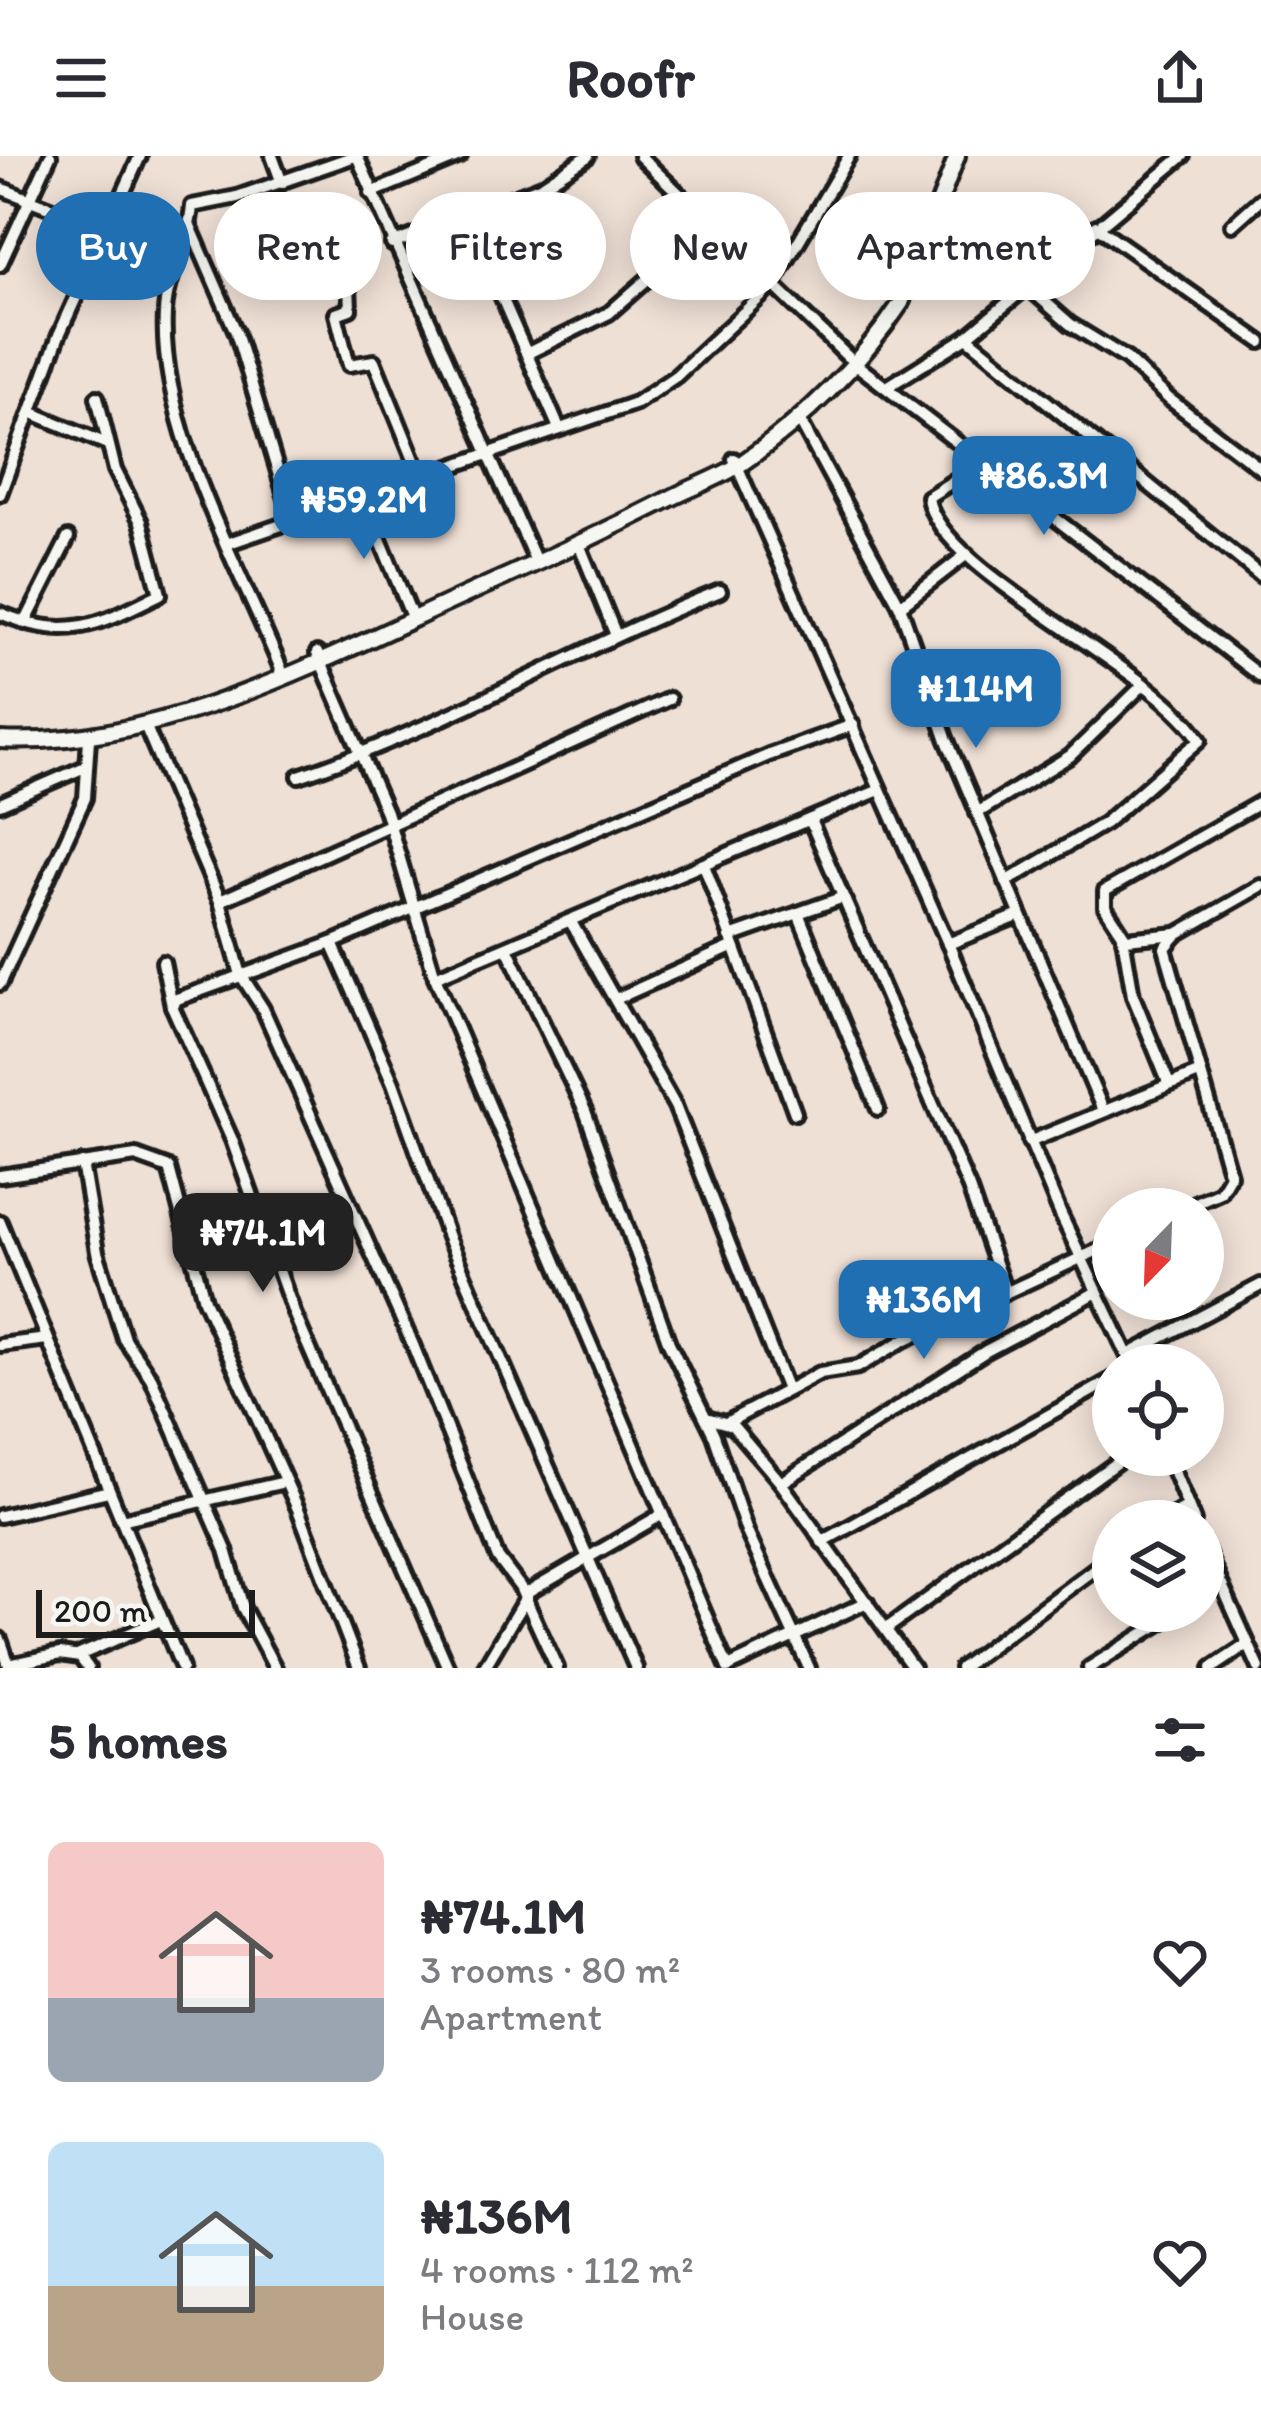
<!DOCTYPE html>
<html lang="en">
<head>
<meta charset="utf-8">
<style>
  :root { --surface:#fff; --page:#f2f2f3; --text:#2b2b33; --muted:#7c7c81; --accent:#1f6fb2 }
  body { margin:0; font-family:Itim,sans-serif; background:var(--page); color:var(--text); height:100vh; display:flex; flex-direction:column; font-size:45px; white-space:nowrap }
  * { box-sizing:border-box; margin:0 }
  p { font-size:39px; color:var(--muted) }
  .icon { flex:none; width:66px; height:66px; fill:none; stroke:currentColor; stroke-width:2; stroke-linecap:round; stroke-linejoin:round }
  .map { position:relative; height:1512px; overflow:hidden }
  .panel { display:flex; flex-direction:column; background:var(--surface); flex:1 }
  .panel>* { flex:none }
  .hud { position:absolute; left:36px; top:36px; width:1191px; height:108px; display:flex; gap:24px }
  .needle { width:78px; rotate:203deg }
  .controls { position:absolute; left:1092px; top:1032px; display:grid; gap:24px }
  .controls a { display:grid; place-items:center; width:132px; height:132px; border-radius:50%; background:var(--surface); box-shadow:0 6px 30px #0003; font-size:60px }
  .scale { position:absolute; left:36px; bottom:30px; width:219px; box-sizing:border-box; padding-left:12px; border:6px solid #1c1c1c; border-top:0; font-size:33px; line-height:42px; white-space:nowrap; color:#1c1c1c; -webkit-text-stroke:9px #f6f6f2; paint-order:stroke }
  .price { position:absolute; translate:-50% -102px; padding:0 27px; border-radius:24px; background:var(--accent); color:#fff; font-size:39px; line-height:78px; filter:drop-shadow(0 3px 6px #0008) }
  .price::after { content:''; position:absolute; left:50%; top:72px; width:36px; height:27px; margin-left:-18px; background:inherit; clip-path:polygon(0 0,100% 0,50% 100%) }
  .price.current { background:#222; color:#fff }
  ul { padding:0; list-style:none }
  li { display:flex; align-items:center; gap:36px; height:300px; padding:0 48px }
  li span { display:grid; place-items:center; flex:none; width:336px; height:240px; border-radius:18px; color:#555 }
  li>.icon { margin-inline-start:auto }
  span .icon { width:144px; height:144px; fill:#fffc; stroke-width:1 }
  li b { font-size:51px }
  h2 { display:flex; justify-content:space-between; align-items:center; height:144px; padding:0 48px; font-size:51px }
  .pill { padding:0 42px; border-radius:54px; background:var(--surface); box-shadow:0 6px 30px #0003; font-size:42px; line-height:108px }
  .pill.current { background:var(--accent); color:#fff }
  header { display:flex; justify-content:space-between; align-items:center; height:156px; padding:0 48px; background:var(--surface); font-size:54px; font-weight:700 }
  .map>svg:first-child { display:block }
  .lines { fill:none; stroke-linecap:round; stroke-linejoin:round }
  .minor-casing { stroke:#1c1c1c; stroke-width:20 }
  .major-casing { stroke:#1c1c1c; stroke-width:22 }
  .minor { stroke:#f6f6f2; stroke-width:10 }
  .major { stroke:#f6f6f2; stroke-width:14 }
</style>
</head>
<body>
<header><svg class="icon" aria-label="menu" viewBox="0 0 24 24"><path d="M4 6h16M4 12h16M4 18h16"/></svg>Roofr<svg class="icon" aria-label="share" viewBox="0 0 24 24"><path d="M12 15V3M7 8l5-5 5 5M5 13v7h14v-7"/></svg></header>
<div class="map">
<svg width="1261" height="1512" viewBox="0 0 1261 1512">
  <rect width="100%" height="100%" fill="#efe0d5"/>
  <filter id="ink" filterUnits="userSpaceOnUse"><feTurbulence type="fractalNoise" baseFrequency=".00833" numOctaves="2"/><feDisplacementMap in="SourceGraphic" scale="24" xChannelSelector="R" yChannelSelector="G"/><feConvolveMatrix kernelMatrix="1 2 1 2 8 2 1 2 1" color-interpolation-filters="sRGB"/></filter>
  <g filter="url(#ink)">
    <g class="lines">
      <!-- minor casing -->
      <g class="minor-casing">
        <g id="minor">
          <path d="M272,0L282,27"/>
          <path d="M357,0L534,401"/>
          <path d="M640,0L848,201"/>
          <path d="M0,32L107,74"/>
          <path d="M371,37L460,0"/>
          <path d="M336,66L348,108L350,153L336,158L349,209L374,205L421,321"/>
          <path d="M1232,69L1261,43"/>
          <path d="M190,70L236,176L292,363"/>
          <path d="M1096,70L1261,186"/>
          <path d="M392,88L542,30L588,0"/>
          <path d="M0,109L50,0"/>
          <path d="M1028,131L1070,168L1127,203L1169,243L1261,313"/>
          <path d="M500,137L558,270"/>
          <path d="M967,181L1261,420"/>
          <path d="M530,196L609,157L710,68"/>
          <path d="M854,207L1261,521"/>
          <path d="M887,231L967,181L1183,0"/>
          <path d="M33,257L107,288"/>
          <path d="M799,263L900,450L946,582L1102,952"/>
          <path d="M734,303L947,785L1061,1059L1132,1209"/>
          <path d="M984,306L928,341C936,415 1158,512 1200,584L1105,667L1006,726"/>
          <path d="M0,338L59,179L140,0"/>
          <path d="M362,339L410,456"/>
          <path d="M229,387L636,247L676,220L772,130L849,0"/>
          <path d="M579,388L615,477"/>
          <path d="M900,450L967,398"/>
          <path d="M0,457C68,486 98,469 160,438L141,366L115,314L97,241"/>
          <path d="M25,467L68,382"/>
          <path d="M317,497L386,656L435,821L728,1512"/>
          <path d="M279,520L281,513C238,407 159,272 165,157C166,121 189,87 192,50L237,41L355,0"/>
          <path d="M145,569L220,745L241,819L263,853L413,1189L498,1402L520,1431L557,1512"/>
          <path d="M299,620C445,571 577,492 720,435"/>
          <path d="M0,648L85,611"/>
          <path d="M977,657L1070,600L1143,529"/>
          <path d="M810,664L969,1032L1005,1136"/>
          <path d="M704,709L733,787"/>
          <path d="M220,745L669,543"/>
          <path d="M798,757L878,953"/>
          <path d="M571,766L675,950L787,1234"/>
          <path d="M1177,778L1126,783L1105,751V735L1261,646"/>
          <path d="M730,781L841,742"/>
          <path d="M1123,781L1133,840L1169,928"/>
          <path d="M332,787L393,927L449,1084L636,1512"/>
          <path d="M948,788L1020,759"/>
          <path d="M508,794L585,955L669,1187L714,1279L747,1376L809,1512"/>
          <path d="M163,806L172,850"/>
          <path d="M435,821L877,635"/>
          <path d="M0,828L85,642L89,583"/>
          <path d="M618,842L734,790L795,957"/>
          <path d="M1029,986L1201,916"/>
          <path d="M82,1007L97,1096L124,1183L151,1222L226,1394L243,1452L275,1512"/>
          <path d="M0,1020L136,1000L169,1012L204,1144L298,1353L359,1512"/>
          <path d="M1181,1053L1220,1036L1230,1019L1165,792L1177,778L1261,730"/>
          <path d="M0,1066L182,1512"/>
          <path d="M0,1189L47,1183"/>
          <path d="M1128,1199L1261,1129"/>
          <path d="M706,1262L732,1269L781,1327L913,1512"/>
          <path d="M728,1266L820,1217L858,1211L904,1184L1113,1087"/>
          <path d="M1167,1299L1194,1365"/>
          <path d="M781,1327L986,1195L1097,1136"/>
          <path d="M0,1360L109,1335"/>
          <path d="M121,1364L285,1326"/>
          <path d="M1163,1365L1188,1351"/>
          <path d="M822,1386L1113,1223"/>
          <path d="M1203,1387L1259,1512"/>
          <path d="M886,1473L1127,1299"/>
          <path d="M0,1483L10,1512"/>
          <path d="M77,1500L161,1464"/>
          <path d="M9,1509L60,1498L80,1501L88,1512"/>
          <path d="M728,1511L867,1446"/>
          <path d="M448,1512L294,1157L232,984L172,850L177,843L332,787L769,599L853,569"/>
          <path d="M484,1512L529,1436L661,1359"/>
          <path d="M961,1512L1113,1399"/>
          <path d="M1089,1512L1180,1455"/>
          <path d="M1212,1512L1248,1488"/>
        </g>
      </g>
      <!-- major casing -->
      <g class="major-casing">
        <path id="major" d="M0,584C169,593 344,492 496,425C555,399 612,372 669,343C692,331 720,322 742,307C803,265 860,209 901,147L957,0"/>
      </g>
      <!-- minor -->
      <use href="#minor" class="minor"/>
      <!-- major -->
      <use href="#major" class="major"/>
    </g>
  </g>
</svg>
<div class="controls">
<a><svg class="needle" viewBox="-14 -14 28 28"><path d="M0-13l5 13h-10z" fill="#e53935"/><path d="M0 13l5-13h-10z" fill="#7c7c81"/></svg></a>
<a><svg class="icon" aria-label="locate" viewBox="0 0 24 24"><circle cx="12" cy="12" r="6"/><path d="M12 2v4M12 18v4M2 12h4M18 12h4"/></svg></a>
<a><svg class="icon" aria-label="layers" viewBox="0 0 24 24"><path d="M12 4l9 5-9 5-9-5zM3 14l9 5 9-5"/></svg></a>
</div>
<div class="scale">200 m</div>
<b class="price" style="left:1044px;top:382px">₦86.3M</b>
<b class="price" style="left:364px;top:406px">₦59.2M</b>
<b class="price" style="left:976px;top:595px">₦114M</b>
<b class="price current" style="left:263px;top:1139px">₦74.1M</b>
<b class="price" style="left:924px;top:1206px">₦136M</b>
<div class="hud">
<a class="pill current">Buy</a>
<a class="pill">Rent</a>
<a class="pill">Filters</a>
<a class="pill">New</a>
<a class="pill">Apartment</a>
</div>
</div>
<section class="panel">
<h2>5 homes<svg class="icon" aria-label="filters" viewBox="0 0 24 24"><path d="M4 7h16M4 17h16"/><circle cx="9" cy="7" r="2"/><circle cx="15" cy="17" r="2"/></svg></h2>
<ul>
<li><span style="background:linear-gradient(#f6c9c9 65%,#9aa5b1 0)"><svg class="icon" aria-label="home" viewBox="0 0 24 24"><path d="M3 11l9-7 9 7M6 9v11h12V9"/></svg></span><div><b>₦74.1M</b><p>3 rooms · 80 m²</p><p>Apartment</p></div><svg class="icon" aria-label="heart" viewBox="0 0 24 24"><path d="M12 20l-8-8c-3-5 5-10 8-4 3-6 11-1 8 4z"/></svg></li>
<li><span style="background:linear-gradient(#bfe0f5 60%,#b9a48a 0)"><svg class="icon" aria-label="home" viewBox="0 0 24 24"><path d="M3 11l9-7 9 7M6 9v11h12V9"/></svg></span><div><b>₦136M</b><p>4 rooms · 112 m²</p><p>House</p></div><svg class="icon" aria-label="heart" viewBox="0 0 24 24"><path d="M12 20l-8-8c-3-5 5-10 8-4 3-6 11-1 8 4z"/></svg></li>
</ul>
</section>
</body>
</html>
